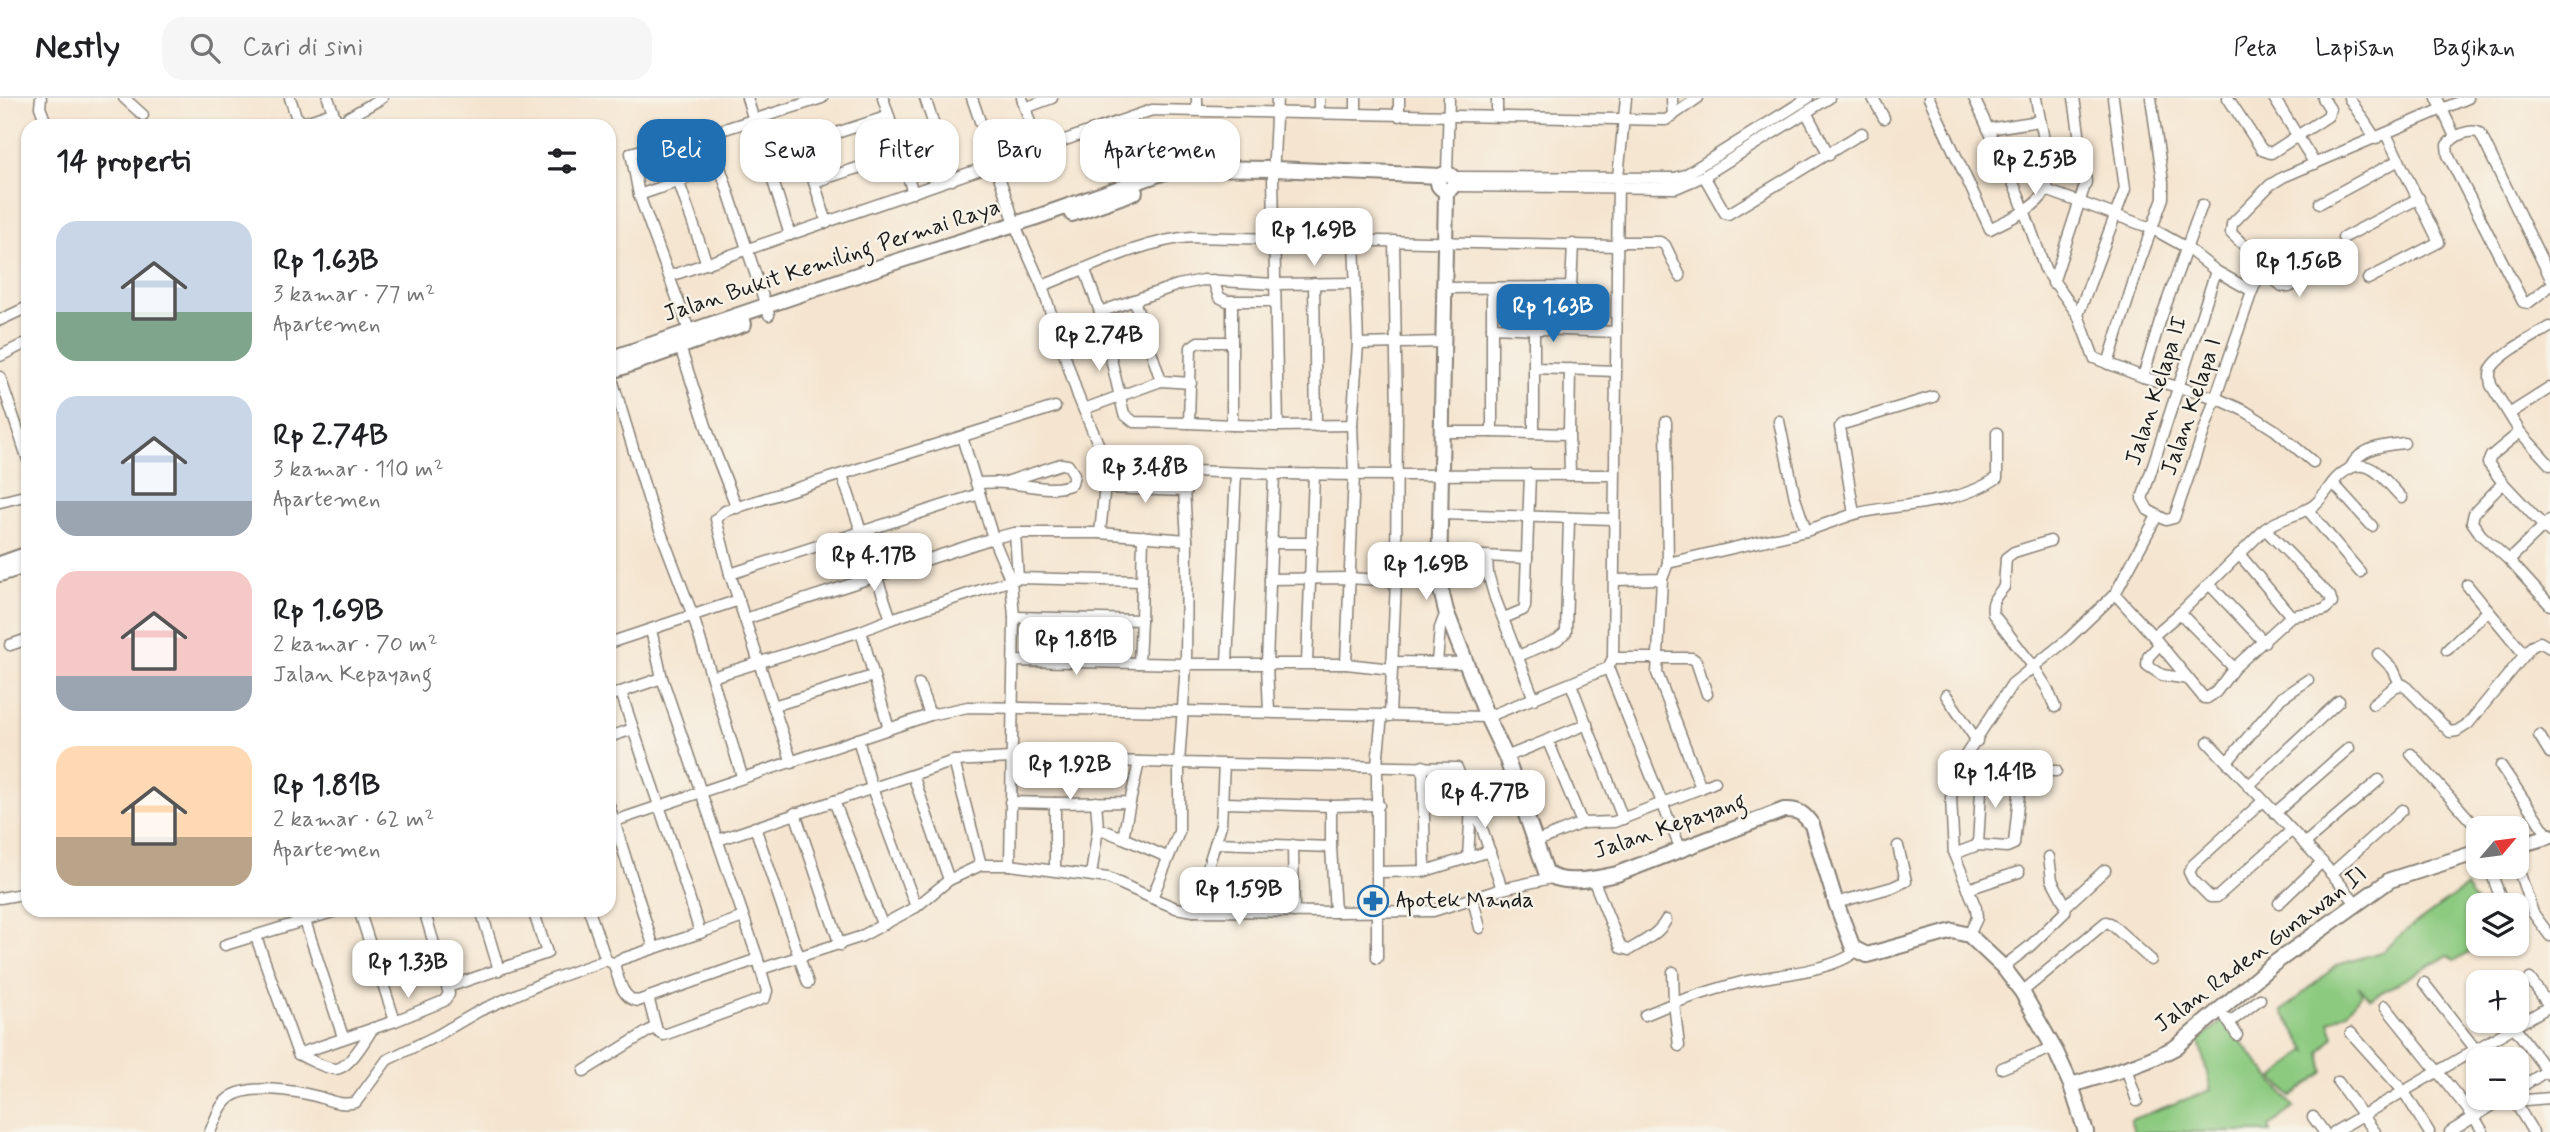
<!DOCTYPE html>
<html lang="id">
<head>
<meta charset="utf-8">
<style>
  :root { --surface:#fff; --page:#f6f6f6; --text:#202124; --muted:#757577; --line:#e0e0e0; --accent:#1f6fb2 }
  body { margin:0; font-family:Mynerve,sans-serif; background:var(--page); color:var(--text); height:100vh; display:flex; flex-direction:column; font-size:26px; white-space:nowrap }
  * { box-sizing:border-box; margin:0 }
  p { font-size:23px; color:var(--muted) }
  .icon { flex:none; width:38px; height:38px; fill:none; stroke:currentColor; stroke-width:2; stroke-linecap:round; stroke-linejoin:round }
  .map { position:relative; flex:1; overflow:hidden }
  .drawer { position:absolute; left:21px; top:21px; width:595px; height:798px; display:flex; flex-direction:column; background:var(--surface); border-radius:21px; box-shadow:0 2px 5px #0004 }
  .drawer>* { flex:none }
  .guide { position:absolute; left:637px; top:21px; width:665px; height:63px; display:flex; gap:14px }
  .needle { width:46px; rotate:61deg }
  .controls { position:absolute; left:2466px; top:718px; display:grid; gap:14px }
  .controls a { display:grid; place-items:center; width:63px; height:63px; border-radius:14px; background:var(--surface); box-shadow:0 2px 5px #0004; font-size:35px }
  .price { position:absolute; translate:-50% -60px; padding:0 16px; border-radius:14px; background:#fff; color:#222; font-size:23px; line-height:46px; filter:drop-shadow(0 2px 4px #0008) }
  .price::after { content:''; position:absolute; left:50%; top:42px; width:21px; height:16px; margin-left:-10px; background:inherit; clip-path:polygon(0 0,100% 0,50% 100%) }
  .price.on { background:var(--accent); color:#fff }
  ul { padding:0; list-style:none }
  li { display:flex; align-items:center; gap:21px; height:175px; padding:0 35px }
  li span { display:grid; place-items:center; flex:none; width:196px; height:140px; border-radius:21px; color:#555 }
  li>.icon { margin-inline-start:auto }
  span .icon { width:84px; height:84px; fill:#fffc; stroke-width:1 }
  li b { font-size:30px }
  h2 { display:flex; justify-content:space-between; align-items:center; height:84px; padding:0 35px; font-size:30px }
  .tag { padding:0 24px; border-radius:21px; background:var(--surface); box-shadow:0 2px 5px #0004; font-size:24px; line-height:63px }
  .tag.on { background:var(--accent); color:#fff }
  header { display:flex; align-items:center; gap:42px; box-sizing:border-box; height:98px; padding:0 35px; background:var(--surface); border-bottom:2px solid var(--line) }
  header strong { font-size:33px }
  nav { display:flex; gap:38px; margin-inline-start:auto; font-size:24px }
  .search { width:490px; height:63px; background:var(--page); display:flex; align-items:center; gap:18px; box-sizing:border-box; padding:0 24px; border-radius:21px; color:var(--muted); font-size:26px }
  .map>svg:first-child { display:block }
  .green { fill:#8cca80; stroke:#54734e; stroke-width:2 }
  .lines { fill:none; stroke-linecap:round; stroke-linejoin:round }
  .street-casing { stroke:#888076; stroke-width:13 }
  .secondary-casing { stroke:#888076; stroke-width:18 }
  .street { stroke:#fff; stroke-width:10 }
  .secondary { stroke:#fff; stroke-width:14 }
  .labels { text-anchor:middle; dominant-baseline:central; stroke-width:5; stroke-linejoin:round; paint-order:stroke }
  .street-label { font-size:23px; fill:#1c1c1c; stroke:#f7f3e8 }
  .poi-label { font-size:23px; fill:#1c1c1c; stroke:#f7f3e8; text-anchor:start }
</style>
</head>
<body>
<header>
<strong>Nestly</strong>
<div class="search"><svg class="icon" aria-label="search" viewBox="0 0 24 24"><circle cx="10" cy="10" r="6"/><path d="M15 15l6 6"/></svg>Cari di sini</div>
<nav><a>Peta</a><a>Lapisan</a><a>Bagikan</a></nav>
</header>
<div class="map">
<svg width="2550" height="1034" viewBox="0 0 2550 1034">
  <rect width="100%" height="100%" fill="#f7f3e8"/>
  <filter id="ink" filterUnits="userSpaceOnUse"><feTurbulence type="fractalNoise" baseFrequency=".0143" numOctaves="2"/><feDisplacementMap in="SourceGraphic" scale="14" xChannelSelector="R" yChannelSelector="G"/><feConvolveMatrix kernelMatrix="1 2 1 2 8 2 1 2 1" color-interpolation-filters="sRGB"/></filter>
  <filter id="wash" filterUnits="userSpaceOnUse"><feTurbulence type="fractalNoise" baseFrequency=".00686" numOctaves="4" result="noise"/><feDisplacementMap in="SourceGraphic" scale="28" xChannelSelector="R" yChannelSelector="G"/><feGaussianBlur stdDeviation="1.57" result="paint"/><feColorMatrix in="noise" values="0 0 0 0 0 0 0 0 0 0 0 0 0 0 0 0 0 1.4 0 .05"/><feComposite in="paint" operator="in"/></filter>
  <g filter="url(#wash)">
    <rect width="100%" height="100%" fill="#f5e5d0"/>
    <!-- green -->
    <g class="green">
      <path d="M2466,789L2478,807V845H2484L2454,863L2447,858L2371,900L2358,888L2363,894L2347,914L2329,924L2334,938L2320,955L2324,974L2291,999L2274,980L2305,953L2308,954L2282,913L2337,867L2384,853L2396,840Z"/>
      <path d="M2224,922L2294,1009L2269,1029L2270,1034H2134L2130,1022L2211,992L2199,942Z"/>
    </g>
  </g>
  <g filter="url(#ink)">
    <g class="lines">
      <!-- street casing -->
      <g class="street-casing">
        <g id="street">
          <path d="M41,0L40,9L47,28"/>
          <path d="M124,0L143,17"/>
          <path d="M290,0L296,18L303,25L332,15"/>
          <path d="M328,0L335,19"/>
          <path d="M747,0L790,137"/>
          <path d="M883,0L913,95"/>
          <path d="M925,0L952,82"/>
          <path d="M1022,0L1039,52"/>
          <path d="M1277,0L1273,79L1278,328L1352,327L1358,246L1354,142"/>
          <path d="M1497,0V17"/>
          <path d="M1672,0L1673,18"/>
          <path d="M1873,0L1884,20"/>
          <path d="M1929,0L1990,131C2008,121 2034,112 2045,94C2054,77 2039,20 2036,0"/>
          <path d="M1974,0L2019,98L2045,171L2078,217L2094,260L2143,279L2216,300L2245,313L2275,332L2313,364"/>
          <path d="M2228,0L2262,52L2271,55L2328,18L2330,11L2323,0"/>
          <path d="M2274,0L2315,66"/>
          <path d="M2349,0L2376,41"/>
          <path d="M2437,0L2455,39"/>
          <path d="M1025,10L1052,0"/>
          <path d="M1197,12V0"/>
          <path d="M1806,14L1829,57"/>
          <path d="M1319,15V0"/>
          <path d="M1356,16V0"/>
          <path d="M1399,18V0"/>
          <path d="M342,28L347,20L382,0"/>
          <path d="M1988,31L2039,23"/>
          <path d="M709,36L769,217"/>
          <path d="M802,46L827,125"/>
          <path d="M765,58L889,18"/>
          <path d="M2004,68L2045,60"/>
          <path d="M1447,76L1449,0"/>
          <path d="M1704,78L1725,115L1728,116L1862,35"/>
          <path d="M1452,79L1675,80L1685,77L1808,0"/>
          <path d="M678,82L707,166"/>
          <path d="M814,84L901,56"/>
          <path d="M1453,88L1676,90L1704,78L1829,0"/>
          <path d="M2046,92L2151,130L2187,150L2216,173L2252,193"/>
          <path d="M639,97L720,69"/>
          <path d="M2320,105L2399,62"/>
          <path d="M2343,140L2419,100"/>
          <path d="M1394,143L1397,315L1396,483L1439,484"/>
          <path d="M1617,144H1660L1665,147L1680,178"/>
          <path d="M1085,172L1100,214L1124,316L1134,324L1189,325L1191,249L1198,244H1232"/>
          <path d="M2262,172L2282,188L2289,189L2339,162"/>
          <path d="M2216,173L2142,401L2148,412L2166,422L2174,420L2178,409L2252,193L2262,172L2251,154L2231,135L2232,126L2270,87L2283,79L2468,0"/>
          <path d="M670,178L1152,12L1666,22L1698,0"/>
          <path d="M2550,179L2480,35C2469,30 2454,38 2447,47L2448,57L2523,204L2528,205L2550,188"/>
          <path d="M2368,181L2439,144L2386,36"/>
          <path d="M1213,182L1219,199L1227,203H1274"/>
          <path d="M1314,185L1316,328"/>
          <path d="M2053,185L2086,84L2074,0"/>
          <path d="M1042,188C1086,171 1144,142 1191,139L1617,148"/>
          <path d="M1444,190L1571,189L1573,146"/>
          <path d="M1492,190V334L1569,336L1570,271"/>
          <path d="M1134,202L1161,283L1191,285"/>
          <path d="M1100,214L1178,187L1203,182L1275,186L1354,185"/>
          <path d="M2078,217L2125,91L2113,0"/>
          <path d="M0,222L28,209"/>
          <path d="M1492,229L1616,234"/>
          <path d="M2550,229C2535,238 2499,256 2491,271C2489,276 2490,281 2491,287L2520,334L2550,367"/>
          <path d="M1534,230V335"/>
          <path d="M1571,231V189"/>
          <path d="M690,235L639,97L631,55L679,41L709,36L822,0"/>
          <path d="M1358,246L1443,244"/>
          <path d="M680,249L713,349L737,410"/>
          <path d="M0,258L28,244"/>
          <path d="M2108,266L2140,163L2163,100V84L2151,0"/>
          <path d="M1534,270L1616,273"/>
          <path d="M609,271L649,403L693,518L742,678"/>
          <path d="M0,279L28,362"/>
          <path d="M2143,279L2160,223L2202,107"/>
          <path d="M1084,311L1161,283"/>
          <path d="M2509,316L2550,290"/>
          <path d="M1779,323L1795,400L1806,433"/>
          <path d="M1666,324L1668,465"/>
          <path d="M1189,325L1232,327V203"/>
          <path d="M1232,327L1278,328"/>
          <path d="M1442,334H1492"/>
          <path d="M2520,334L2491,358L2488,365L2503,385L2550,435"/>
          <path d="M1569,336L1570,377"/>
          <path d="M1107,367C1275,382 1445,375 1614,377"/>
          <path d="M2351,369C2360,349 2385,347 2404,345"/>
          <path d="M1183,374L1187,442L1186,566H1267L1269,614"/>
          <path d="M1274,376L1267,566H1346L1392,571L1390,618"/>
          <path d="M976,385C985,385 995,384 1005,385C1026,386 1052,395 1072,386L1074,376L1068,367L1061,366L1003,385"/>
          <path d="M2333,385L2372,428"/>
          <path d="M2503,385L2474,415L2472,424L2481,437L2509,462L2550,507"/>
          <path d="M1105,390L1186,393"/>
          <path d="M0,404L28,397"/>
          <path d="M2307,411L2360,474"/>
          <path d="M1441,416L1613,421"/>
          <path d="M1854,416C1900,405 1956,408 1997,380V335"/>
          <path d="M1015,435L1018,480"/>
          <path d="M1100,435L1187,442"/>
          <path d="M2050,443L2014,454L2006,460L2004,489C1996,498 1991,503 1993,516L2033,568L2047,590L2055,609"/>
          <path d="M1271,445H1312"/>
          <path d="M1441,456L1527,460"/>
          <path d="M2239,456L2291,518"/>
          <path d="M1487,459L1488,476L1495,500L1534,601"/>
          <path d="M2509,462L2550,422"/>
          <path d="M730,476L979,396"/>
          <path d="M1270,481L1349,480L1396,483L1392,571"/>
          <path d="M1662,481L1657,575L1701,690L1715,684"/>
          <path d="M1615,482L1662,481L1668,465L1806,433L1854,416L1840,329L1843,326L1933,299"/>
          <path d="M2209,486L2264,544"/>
          <path d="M2467,487L2524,556"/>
          <path d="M2115,496L2153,538L2180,515L2265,431C2279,420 2298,418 2313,408C2322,401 2327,392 2334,383C2364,350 2380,377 2402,400"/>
          <path d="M2180,515L2234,570"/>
          <path d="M1014,519L1141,522L1139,565L1186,566L1179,665L1224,666L1221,727L1194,813"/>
          <path d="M1504,520L1523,512L1525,509L1530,376"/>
          <path d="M745,521L993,440L1015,435H1100L1107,367L1078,298L1042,188L1018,134L972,0"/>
          <path d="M891,521L1018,480L1142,483"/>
          <path d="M1141,522L1143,438"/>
          <path d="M861,533L889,631"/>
          <path d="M2153,538L2204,600H2207L2216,594L2234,570L2291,518L2324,512L2332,505L2330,498L2265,431"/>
          <path d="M609,545L739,502"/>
          <path d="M10,547L28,541"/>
          <path d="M2159,547L2148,559L2147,567L2162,577L2188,581"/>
          <path d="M2447,552L2488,513"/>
          <path d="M2378,556L2393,571L2400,586"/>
          <path d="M1518,558L1557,542L1566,534L1569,420"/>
          <path d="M1613,560H1692L1696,563L1707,596"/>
          <path d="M1013,563L1139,565"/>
          <path d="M1227,564L1236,375"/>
          <path d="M1392,564L1468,565"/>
          <path d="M1437,564L1440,530L1446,514"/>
          <path d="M1307,565L1314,376"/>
          <path d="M1346,566L1354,376L1352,327"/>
          <path d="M1608,570L1681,752"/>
          <path d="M712,579L861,533L891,521L842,377"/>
          <path d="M919,586L930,617"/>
          <path d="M1571,586L1623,721"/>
          <path d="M1946,597L1977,643"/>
          <path d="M609,598L662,580"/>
          <path d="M2373,606L2396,588L2404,587L2450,634L2457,633L2468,626L2531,549L2540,544L2550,550"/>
          <path d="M773,608L873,578"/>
          <path d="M2539,637L2550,655"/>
          <path d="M609,639L633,631"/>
          <path d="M858,641L872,690L916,809"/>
          <path d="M1548,643L1582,725"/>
          <path d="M2208,644L2322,764L2356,805"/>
          <path d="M2411,656L2478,731"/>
          <path d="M1506,659L1587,626"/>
          <path d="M954,663L981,767"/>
          <path d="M2227,664L2281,600L2308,582"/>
          <path d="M792,665L730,476L716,421L725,413L1055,309"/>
          <path d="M1224,666L1457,670L1480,724L1502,791L1433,813L1335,814L1331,749"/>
          <path d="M2501,668L2549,739"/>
          <path d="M913,677L949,782"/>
          <path d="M2248,688L2339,603"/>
          <path d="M834,703L882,826"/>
          <path d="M2263,703L2193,767L2189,774L2193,782L2210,799H2217L2291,733"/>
          <path d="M1010,704L1055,705V772"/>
          <path d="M1096,704L1098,730"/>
          <path d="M1130,704L1123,740L1167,759"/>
          <path d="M1055,705L1130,704L1139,664"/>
          <path d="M1224,705L1331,708L1379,707"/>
          <path d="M609,707L654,850"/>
          <path d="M795,715L840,847"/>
          <path d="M2275,715L2349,650"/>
          <path d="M609,725L930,617L968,609L1487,619L1608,570L1613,560L1618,79L1626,0"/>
          <path d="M755,729L808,885"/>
          <path d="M718,742L954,663L1011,660L1179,665V734L1152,800L1108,780L1010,767"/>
          <path d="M1535,744L1582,725L1614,724L1701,690"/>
          <path d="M1216,745L1331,749V708"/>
          <path d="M2304,746L2379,682"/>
          <path d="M1293,747L1294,814"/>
          <path d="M1978,747L1982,674"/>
          <path d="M1954,756L1978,747L2007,749L2014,746L2021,676L2027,672L2056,673"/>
          <path d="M2049,759L2052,782L2066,808"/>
          <path d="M1468,760L1471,708"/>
          <path d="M2516,764L2533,815L2550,838"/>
          <path d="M2489,768L2503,807"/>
          <path d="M1425,773L1490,753"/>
          <path d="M1379,774L1425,773L1423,668"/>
          <path d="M2331,776L2402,712"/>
          <path d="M1091,777L1098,730L1123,740"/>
          <path d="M1593,781L1621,850L1629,852C1642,844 1659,836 1666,822"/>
          <path d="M1502,791L1551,780"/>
          <path d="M1968,791L2019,774"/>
          <path d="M0,800L28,795"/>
          <path d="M1152,800L1176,810L1194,813L1335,814"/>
          <path d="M1473,801L1480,830"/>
          <path d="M1836,805L1893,789L1906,783L1898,748"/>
          <path d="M2279,805L2322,764"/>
          <path d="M359,812L395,923L444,903L449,896L424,812"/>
          <path d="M481,812L499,872"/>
          <path d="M589,812L606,862L614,866L619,862L700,835C676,753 647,675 621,594"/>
          <path d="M305,823L343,939"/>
          <path d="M700,835L743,819"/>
          <path d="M1969,837L1977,820L1976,810L1954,756L1951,700L1956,672L2012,586L2068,541L2115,496L2157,418"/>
          <path d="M256,839L298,956C309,961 323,970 335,971C349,971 366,941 373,930"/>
          <path d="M225,847L339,812"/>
          <path d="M1377,860V667L1382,617"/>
          <path d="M614,866C618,879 622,902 638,903L758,861L662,580L651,532"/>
          <path d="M2003,869L2029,849L2065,814L2066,808L2105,772"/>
          <path d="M761,871L860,839L916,809L949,782L981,767H1010L1014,519L1011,483L993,440L962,339"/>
          <path d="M1673,874L1674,905C1697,897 1719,890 1742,884C1773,877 1836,873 1857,852"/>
          <path d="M2530,881L2550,909"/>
          <path d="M2480,883L2481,884"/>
          <path d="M2424,885L2483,961"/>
          <path d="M448,889L547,855L533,812"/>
          <path d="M2022,894L2106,824L2110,825L2151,862"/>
          <path d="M648,899L657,933L664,937L765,900L767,893L759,865"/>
          <path d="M2385,908L2474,1019L2483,1034"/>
          <path d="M1645,917L1674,905L1679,948"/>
          <path d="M2226,920L2237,937"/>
          <path d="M2509,922L2550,977"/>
          <path d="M2229,925L2260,901"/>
          <path d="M2351,935L2404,994L2429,1034"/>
          <path d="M298,956L395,923"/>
          <path d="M2002,970L2054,949"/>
          <path d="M2126,970L2137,1003"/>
          <path d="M584,973L655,929"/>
          <path d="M2338,984L2375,1034"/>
          <path d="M2516,992L2550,971"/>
          <path d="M2512,999L2533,1034"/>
          <path d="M2514,1003L2550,1000"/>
          <path d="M2313,1019L2324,1034"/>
          <path d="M210,1034C215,1023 219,1008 228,1001C247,984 297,993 319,999C331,1003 343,1008 356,1004L387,962L438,937L479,913L547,883L606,862"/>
          <path d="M2334,1034L2550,908"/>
          <path d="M2450,1034L2506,999"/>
        </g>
      </g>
      <!-- secondary casing -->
      <g class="secondary-casing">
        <g id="secondary">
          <circle cx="1446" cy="84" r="8"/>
          <path d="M1446,93L1439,484L1446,513L1487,619L1506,659L1546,774C1560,789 1599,780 1617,776L1784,712C1799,711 1804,716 1812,727L1836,805L1853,850L1867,857L1953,833L1969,837L2003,869L2022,894L2056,954L2071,987L2086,1034"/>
          <path d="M1072,116L1135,94"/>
          <path d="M609,261L895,164L1034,120L1165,74L1188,70L1274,71L1441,78"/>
          <path d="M609,274L744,226"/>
          <path d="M0,466L28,456"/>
          <path d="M0,476L28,467"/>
          <path d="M2516,748L2550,738"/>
          <path d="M2071,987C2107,976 2143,967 2176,949L2272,867L2390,782L2478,754"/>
        </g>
      </g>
      <!-- street -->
      <use href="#street" class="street"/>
      <!-- secondary -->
      <use href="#secondary" class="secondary"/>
    </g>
  </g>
  <!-- icons -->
  <defs>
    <g id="pharmacy-ring" transform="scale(1.575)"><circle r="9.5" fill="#f7f3e8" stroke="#1f6fb2" stroke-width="1.5"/><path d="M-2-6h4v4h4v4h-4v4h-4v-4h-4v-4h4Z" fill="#1f6fb2"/></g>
  </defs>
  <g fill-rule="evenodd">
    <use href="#pharmacy-ring" x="1373" y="803"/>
  </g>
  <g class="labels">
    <!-- street labels -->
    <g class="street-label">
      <text transform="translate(832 163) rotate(-18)">Jalan Bukit Kemiling Permai Raya</text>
      <text transform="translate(2157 293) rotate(-72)">Jalan Kelapa II</text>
      <text transform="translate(2192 309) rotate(-71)">Jalan Kelapa I</text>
      <text transform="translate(1670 729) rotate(-19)">Jalan Kepayang</text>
      <text transform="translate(2261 852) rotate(-37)">Jalan Raden Gunawan II</text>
    </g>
    <!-- poi labels -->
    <g class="poi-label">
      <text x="1396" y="803">Apotek Manda</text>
    </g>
  </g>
</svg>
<div class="controls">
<a><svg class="needle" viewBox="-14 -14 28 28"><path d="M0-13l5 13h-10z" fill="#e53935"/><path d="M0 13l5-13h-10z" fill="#757577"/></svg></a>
<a><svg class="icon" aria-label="layers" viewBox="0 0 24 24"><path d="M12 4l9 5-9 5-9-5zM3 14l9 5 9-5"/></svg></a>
<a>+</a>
<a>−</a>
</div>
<b class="price" style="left:2035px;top:99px">Rp 2.53B</b>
<b class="price" style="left:1314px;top:170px">Rp 1.69B</b>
<b class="price" style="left:2299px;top:201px">Rp 1.56B</b>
<b class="price on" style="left:1553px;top:246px">Rp 1.63B</b>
<b class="price" style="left:1099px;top:275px">Rp 2.74B</b>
<b class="price" style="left:1145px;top:407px">Rp 3.48B</b>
<b class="price" style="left:874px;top:495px">Rp 4.17B</b>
<b class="price" style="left:1426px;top:504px">Rp 1.69B</b>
<b class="price" style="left:1076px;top:579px">Rp 1.81B</b>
<b class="price" style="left:1070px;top:704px">Rp 1.92B</b>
<b class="price" style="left:1995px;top:712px">Rp 1.41B</b>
<b class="price" style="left:1485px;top:732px">Rp 4.77B</b>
<b class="price" style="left:1239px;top:829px">Rp 1.59B</b>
<b class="price" style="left:408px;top:902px">Rp 1.33B</b>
<div class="guide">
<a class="tag on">Beli</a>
<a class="tag">Sewa</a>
<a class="tag">Filter</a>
<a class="tag">Baru</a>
<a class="tag">Apartemen</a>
</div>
<section class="drawer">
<h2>14 properti<svg class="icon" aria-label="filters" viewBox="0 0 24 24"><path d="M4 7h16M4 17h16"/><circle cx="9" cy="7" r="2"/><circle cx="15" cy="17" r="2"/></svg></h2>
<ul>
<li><span style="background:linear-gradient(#c9d6e8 65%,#7fa58c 0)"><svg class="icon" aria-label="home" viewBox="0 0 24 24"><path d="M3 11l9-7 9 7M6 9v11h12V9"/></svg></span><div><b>Rp 1.63B</b><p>3 kamar · 77 m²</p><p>Apartemen</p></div></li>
<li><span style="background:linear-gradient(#c9d6e8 75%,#9aa5b1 0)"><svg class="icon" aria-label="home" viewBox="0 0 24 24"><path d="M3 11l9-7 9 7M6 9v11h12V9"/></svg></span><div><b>Rp 2.74B</b><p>3 kamar · 110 m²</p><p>Apartemen</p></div></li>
<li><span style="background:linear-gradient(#f6c9c9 75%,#9aa5b1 0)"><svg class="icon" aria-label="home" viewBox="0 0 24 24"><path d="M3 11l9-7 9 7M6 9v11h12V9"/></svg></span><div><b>Rp 1.69B</b><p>2 kamar · 70 m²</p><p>Jalan Kepayang</p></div></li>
<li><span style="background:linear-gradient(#ffd9b3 65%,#b9a48a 0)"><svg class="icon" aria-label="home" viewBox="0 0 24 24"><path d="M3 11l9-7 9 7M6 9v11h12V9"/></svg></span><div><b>Rp 1.81B</b><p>2 kamar · 62 m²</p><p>Apartemen</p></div></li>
</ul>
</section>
</div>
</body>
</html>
